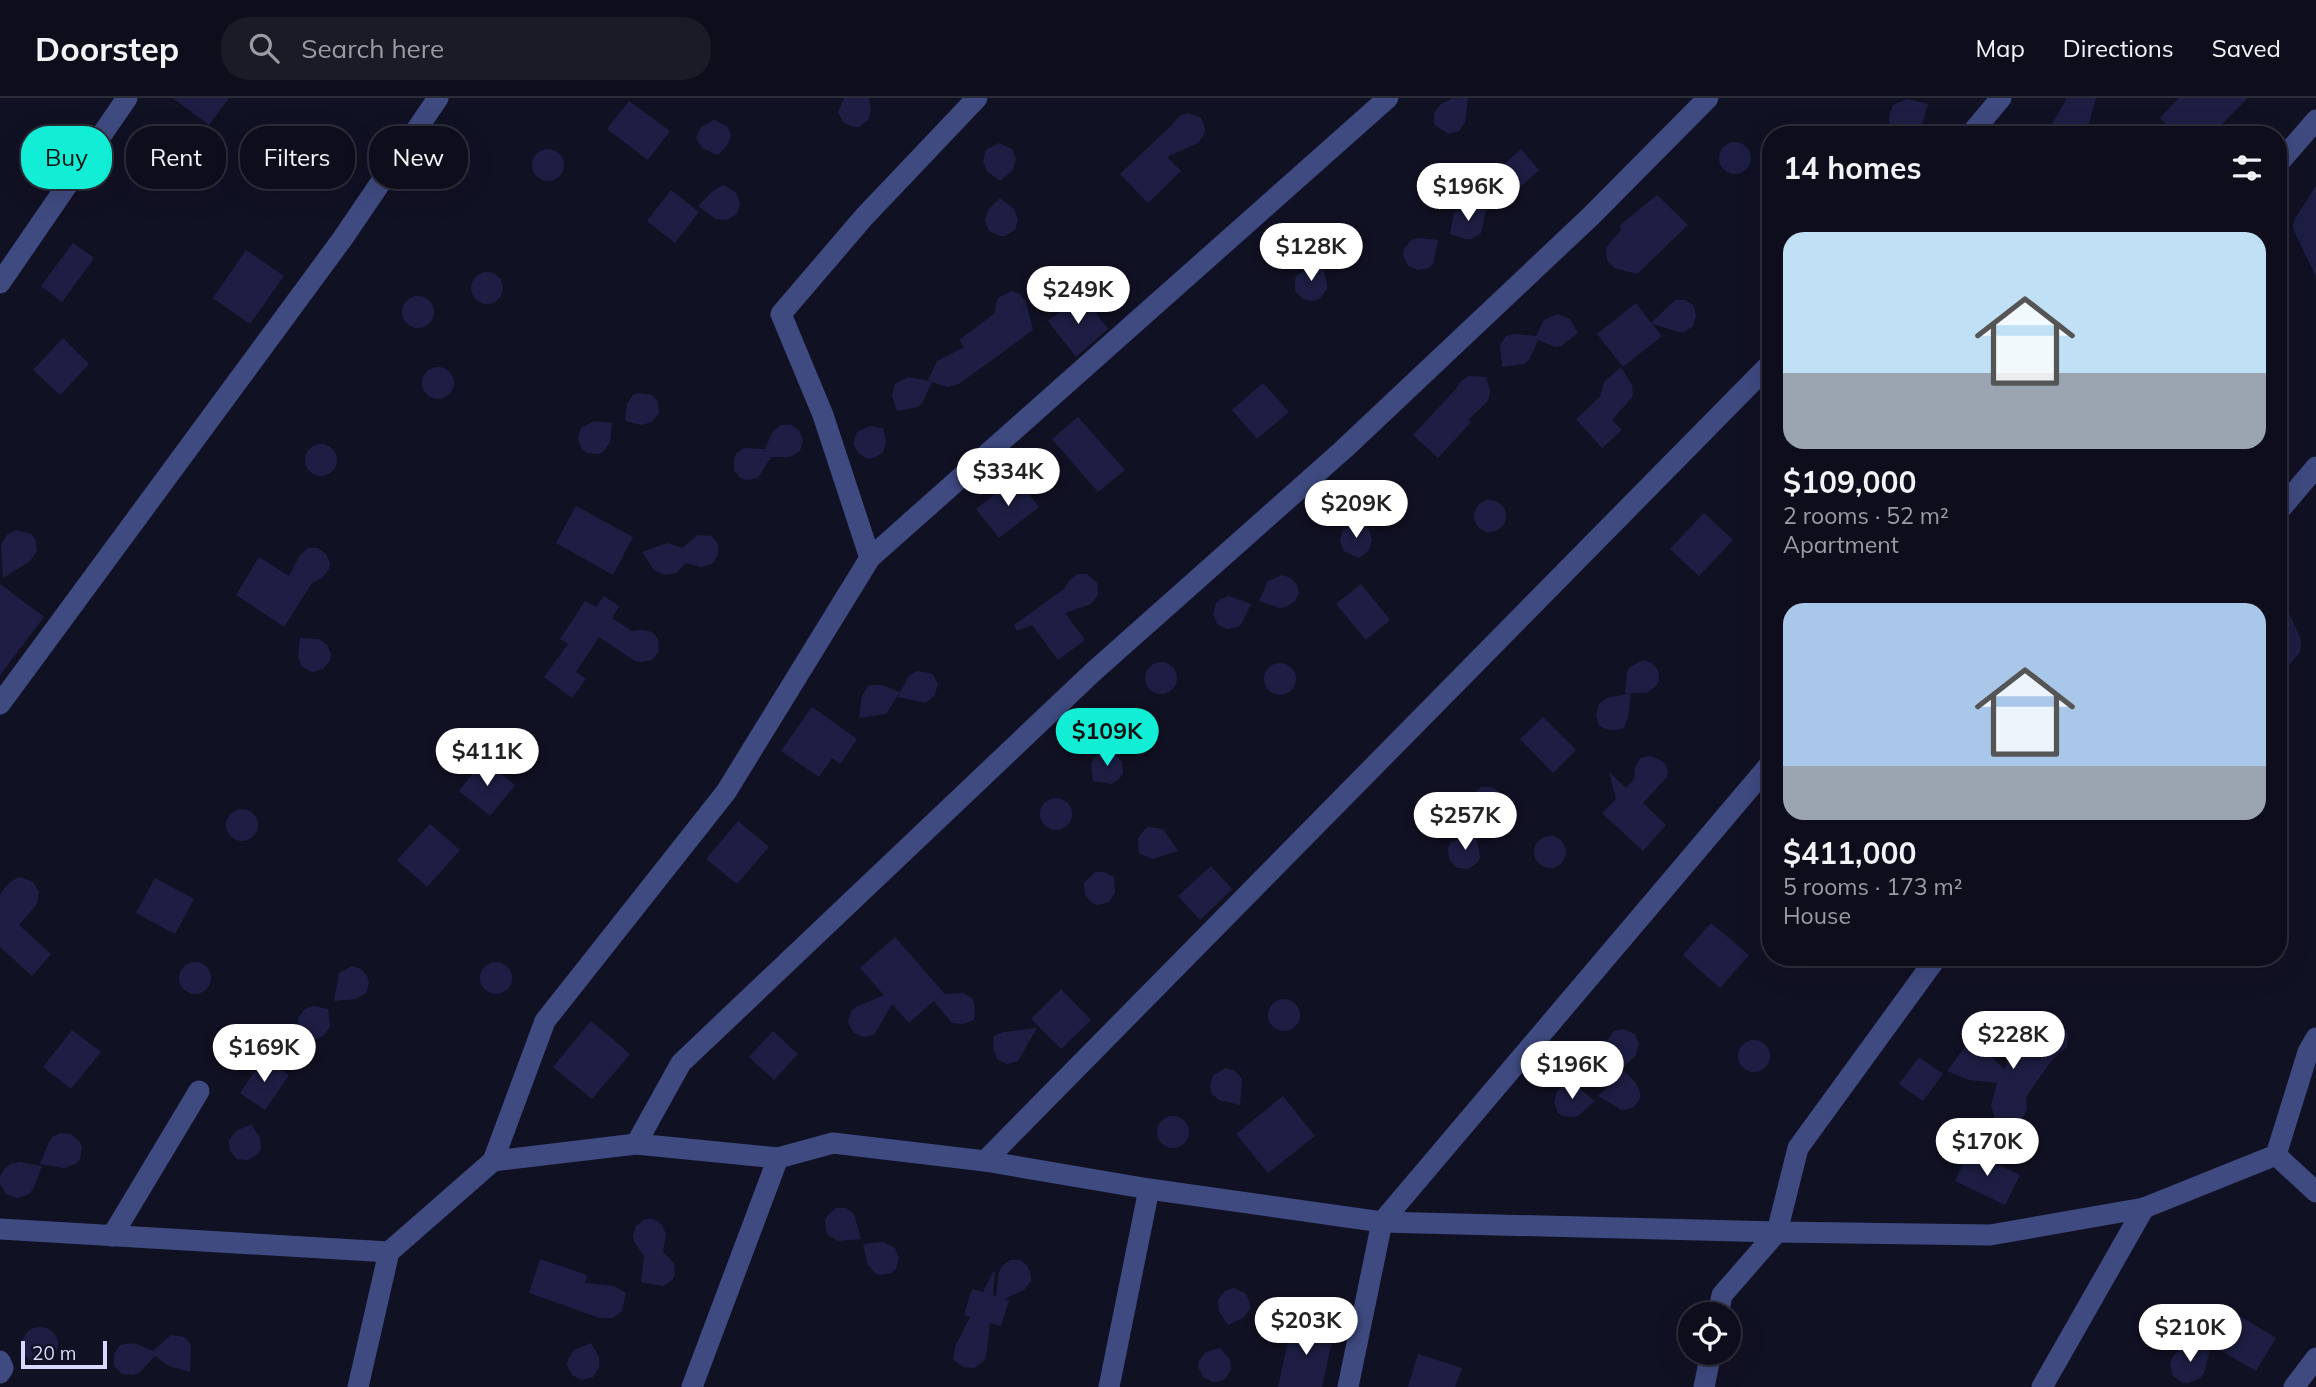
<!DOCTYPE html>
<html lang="en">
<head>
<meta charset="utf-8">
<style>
  :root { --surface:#0d0d1b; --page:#1b1b28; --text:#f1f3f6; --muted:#9a9ca3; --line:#2d2d3a; --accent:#11eed5 }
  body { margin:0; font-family:Mulish,sans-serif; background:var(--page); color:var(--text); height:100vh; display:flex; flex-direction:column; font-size:26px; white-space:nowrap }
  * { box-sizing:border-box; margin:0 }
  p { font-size:23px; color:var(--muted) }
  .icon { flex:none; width:38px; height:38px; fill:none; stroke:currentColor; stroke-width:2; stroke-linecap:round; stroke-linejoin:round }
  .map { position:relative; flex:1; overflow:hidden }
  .panel { position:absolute; left:1762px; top:28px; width:525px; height:840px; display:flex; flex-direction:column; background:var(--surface); border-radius:28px; box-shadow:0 7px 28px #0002,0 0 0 2px var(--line) }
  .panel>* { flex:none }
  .banner { position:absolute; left:21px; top:28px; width:665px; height:63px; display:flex; gap:14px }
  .buttons { position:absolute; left:1678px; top:1204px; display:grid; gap:14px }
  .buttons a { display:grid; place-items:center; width:63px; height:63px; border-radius:50%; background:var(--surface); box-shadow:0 7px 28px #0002,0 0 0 2px var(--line); font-size:35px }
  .scale { position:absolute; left:21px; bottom:18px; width:86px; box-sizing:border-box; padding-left:7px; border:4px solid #d7dafc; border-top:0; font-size:19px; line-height:24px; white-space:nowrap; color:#d7dafc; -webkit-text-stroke:5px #111124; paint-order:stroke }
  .price { position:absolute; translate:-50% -60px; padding:0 16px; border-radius:24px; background:#fff; color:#222; font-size:23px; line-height:46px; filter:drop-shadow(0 2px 4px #0008) }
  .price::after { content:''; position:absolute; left:50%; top:42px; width:21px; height:16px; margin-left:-10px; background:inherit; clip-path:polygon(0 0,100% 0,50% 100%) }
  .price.active { background:var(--accent); color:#111 }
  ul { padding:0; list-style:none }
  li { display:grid; align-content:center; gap:14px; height:371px; padding:0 21px }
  li span { display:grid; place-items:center; height:217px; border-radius:21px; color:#555 }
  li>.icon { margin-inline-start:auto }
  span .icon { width:126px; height:126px; fill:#fffc; stroke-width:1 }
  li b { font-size:30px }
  h2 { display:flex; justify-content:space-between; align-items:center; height:84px; padding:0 21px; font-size:30px }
  .tag { padding:0 24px; border-radius:28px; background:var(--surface); box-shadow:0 7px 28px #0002,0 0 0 2px var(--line); font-size:24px; line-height:63px }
  .tag.active { background:var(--accent); color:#111 }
  header { display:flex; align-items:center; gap:42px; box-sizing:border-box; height:98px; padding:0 35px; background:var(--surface); border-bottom:2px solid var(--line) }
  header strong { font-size:33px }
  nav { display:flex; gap:38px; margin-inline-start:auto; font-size:24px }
  .search { width:490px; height:63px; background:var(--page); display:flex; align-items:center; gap:18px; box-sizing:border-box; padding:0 24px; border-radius:28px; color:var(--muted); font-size:26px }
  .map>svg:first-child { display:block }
  .building { fill:#1e1e44 }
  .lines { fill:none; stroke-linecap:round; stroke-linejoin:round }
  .minor { stroke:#3f4a80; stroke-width:21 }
</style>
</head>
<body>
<header>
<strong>Doorstep</strong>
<div class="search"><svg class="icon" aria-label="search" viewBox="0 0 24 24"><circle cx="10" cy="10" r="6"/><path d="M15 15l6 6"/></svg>Search here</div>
<nav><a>Map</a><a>Directions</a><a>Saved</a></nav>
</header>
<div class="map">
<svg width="2316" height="1289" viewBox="0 0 2316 1289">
  <rect width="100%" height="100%" fill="#111124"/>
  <!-- building -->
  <g class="building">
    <path d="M173,0H229L209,27Z"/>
    <path d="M844,0H869L871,12L868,22L859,29H853L843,24L838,14Z"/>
    <path d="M1453,0H1468L1465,24L1459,33L1448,36L1434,26V15L1441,6Z"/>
    <path d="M2067,0H2096L2086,37H2046Z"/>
    <path d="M2179,0H2248L2211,37H2177L2160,20Z"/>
    <path d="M1907,1L1928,6L1922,26L1919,31L1908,36L1896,33L1889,24V18L1893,7Z"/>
    <path d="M629,3L670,33L648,62L607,31Z"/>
    <path d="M1188,15L1201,20L1205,30L1204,36L1198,45L1167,59L1181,73L1148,105L1120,76L1172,27L1179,18Z"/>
    <path d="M714,22L727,28L731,37L727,48L718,57L702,50L696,40L701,29Z"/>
    <circle cx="1735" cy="60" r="16"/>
    <path d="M999,45L1012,51L1016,61L1013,72L1000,83L987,73L983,63L986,52Z"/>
    <circle cx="548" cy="67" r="16"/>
    <path d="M1521,51L1539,72L1510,98L1491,78Z"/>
    <path d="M724,87L736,95L740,105L737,116L727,122L716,121L698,108L714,92Z"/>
    <path d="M2316,88V179L2294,133L2293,127L2295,121Z"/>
    <path d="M671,92L699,114L675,145L647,123Z"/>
    <path d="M1657,97L1688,127L1637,176L1614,170L1607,162L1606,150L1609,146L1622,131L1619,128Z"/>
    <path d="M1000,100L1014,111L1018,121L1015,132L1005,138H1000L989,133L985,123L988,112Z"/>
    <path d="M1468,108L1486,112L1481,135L1471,141H1466L1450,136L1454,115Z"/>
    <path d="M1332,130H1342L1350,135L1354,145L1353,150L1346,159L1326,167L1321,141L1324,136Z"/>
    <path d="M1420,140L1438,142L1433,166L1429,170L1418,172L1408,168L1403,157L1404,151L1411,142Z"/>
    <path d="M73,145L94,160L62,204L41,188Z"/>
    <path d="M246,152L284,178L250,226L213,200Z"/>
    <path d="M1321,164L1327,185V191L1320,200L1314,203L1303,201L1295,193V182L1297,177Z"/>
    <circle cx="487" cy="190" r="16"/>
    <path d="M1011,193L1020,196L1026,204L1033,232L959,286L948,289L932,284L922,305L918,309L897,313L892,297L895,286L908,279L930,283L928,282L937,263L964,249L959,242L994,216L998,200Z"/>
    <path d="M1082,197L1108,231L1076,259L1048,223Z"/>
    <circle cx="418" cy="214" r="16"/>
    <path d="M1675,202H1685L1693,207L1696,217L1693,228L1684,234H1678L1651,225L1662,238L1623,269L1597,236L1636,205L1651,225Z"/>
    <path d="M1557,216L1570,221L1578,235L1561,248L1555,249L1538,242L1529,262L1524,266L1502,269L1500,247L1506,238L1515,236L1536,238L1544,222Z"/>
    <path d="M63,240L89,266L60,297L33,272Z"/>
    <circle cx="438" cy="285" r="16"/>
    <path d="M1621,269L1632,287L1633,298L1612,322L1622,332L1602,350L1576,321L1600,299L1604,284Z"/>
    <path d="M1469,278L1486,279L1490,293L1489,298L1487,304L1468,322L1471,324L1438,360L1413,337L1456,291L1460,284Z"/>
    <path d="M1263,285L1289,314L1257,341L1232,312Z"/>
    <path d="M638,295L652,297L658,304L659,315L652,324L641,327L625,323L627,306L633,297Z"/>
    <path d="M1078,319L1125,372L1098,394L1052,341Z"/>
    <path d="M594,323L612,325L610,344L603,354L598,356L587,355L582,351L578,341L581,330Z"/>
    <path d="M781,327H791L799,332L803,342L800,353L790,359H771L758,380L747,382L742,381L734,373V361L736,356L744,350L765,351L773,333Z"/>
    <path d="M870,328L883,330L886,344L883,354L874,360L868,361L858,355L853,345L857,334Z"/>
    <circle cx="321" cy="362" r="16"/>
    <path d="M1016,380L1039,409L999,440L976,411Z"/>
    <circle cx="1490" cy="418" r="16"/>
    <path d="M576,408L633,439L613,477L556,445Z"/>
    <path d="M1704,415L1733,442L1699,478L1670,451Z"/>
    <path d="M1356,425L1369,431L1372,441L1369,452L1359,460L1344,453L1340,443L1343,432Z"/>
    <path d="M16,432L31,436L35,441L37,453L30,463L3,480L1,447L7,437Z"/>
    <path d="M698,437L712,438L718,446V457L712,466L701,469L686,465L676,475L665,477L654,472L642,454L667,445L682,450Z"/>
    <path d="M308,450H318L326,456L330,465L329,471L322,480L312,485L284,529L236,497L259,459L289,478L300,457Z"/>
    <path d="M1077,476H1087L1094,482L1097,485L1098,497L1091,506L1065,515L1085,542L1058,562L1032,527L1017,533L1014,527L1064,491L1069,483Z"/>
    <path d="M1282,477L1291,480L1297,487L1299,495L1295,503L1286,509L1280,510L1259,503L1268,483Z"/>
    <path d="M0,486L44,519L0,577Z"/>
    <path d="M1361,486L1390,522L1366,542L1336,506Z"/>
    <path d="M2278,490L2301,542V548L2300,554L2278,581Z"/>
    <path d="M604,498L619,508L612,520L632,533L643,532L652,534L658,541L659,553L652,562L641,564L635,563L599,539L576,574L586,581L572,600L544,579L568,546L560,541L585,503L596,509Z"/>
    <path d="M1229,498L1251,506L1242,525L1238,529L1227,531L1217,526L1213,516L1216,505L1220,501Z"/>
    <path d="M300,540L319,541L327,547L331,556L330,562L323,571L312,574L302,569L298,558Z"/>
    <path d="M1643,562L1652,565L1658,572L1659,583L1656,588L1647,595H1625L1627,574L1630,569Z"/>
    <circle cx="1161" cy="580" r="16"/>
    <circle cx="1280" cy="581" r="16"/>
    <path d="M917,573L930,575L934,578L938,587L934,598L925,605L898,599L908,579Z"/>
    <path d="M872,587H882L900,594L886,616L859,620L862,598L868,588Z"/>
    <path d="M1631,595L1628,620L1623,631L1610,632L1599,628L1596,617L1599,606L1607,600Z"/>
    <path d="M812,609L857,641L840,666L832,660L819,679L781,653Z"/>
    <path d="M1543,619L1576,652L1553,675L1520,641Z"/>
    <path d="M1102,654L1116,656L1122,664L1123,675L1120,680L1111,686L1093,683L1091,666L1094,660Z"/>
    <path d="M1651,658L1664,664L1668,673L1667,679L1643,705L1666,727L1643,753L1602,715L1616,701L1609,674L1626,690L1634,681L1635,670L1640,660Z"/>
    <path d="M483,662L515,687L490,718L459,693Z"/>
    <path d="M1482,689H1491L1499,694L1503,704V710L1496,718L1475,728L1471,700L1478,691Z"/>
    <circle cx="1056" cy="716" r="16"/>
    <circle cx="242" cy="727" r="16"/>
    <path d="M738,723L769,749L737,786L706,761Z"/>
    <path d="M430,726L460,752L427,789L397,762Z"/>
    <path d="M1149,729L1163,731L1178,753L1152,761L1139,755L1138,740L1145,731Z"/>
    <path d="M1475,733L1480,760L1477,765L1468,771L1457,770L1449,761L1448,750L1450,745Z"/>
    <circle cx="1550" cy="754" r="16"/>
    <path d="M1211,768L1232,791L1200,822L1178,798Z"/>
    <path d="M1095,774H1104L1114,779L1115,795L1109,804L1098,807L1092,805L1085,797L1084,785Z"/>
    <path d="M19,779L33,784L39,794L37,806L19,827L51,856L32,878L0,849V796L10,784Z"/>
    <path d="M155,780L194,801L175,836L136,815Z"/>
    <path d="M1711,825L1749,857L1720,890L1683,857Z"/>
    <path d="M895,839L944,895L943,896L963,895L972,900L975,910L974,922L963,926L952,925L934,903L909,925L892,906L874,937L863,939L853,934L848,924L851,913L856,909L884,897L860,870Z"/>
    <circle cx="195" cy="880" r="16"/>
    <circle cx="496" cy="880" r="16"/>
    <path d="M352,868L361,871L367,878L369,884L366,895L356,901L334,903L339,875Z"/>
    <path d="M1061,891L1091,922L1061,951L1031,921Z"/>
    <circle cx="1284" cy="917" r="16"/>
    <path d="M314,908L328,911L330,929L323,938L308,945L299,931L298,920L305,911Z"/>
    <path d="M591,923L630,956L592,1001L553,969Z"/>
    <path d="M2046,924L2057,925L2066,932L2068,937L2067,949L2052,962L2026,999L2027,1011L2022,1022L2011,1027L2001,1026L1995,1020L1991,1008L1997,985L1969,982L1947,973L1964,950L1974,948L1984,951L2004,971L2017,952L2021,955L2037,930Z"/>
    <path d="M1037,930L1018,963L1007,966L997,961L993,950L994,938L1004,934Z"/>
    <path d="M1623,931L1635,936L1639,946L1636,957L1621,972L1608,954L1606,948L1607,942L1614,933Z"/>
    <path d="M72,932L101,954L71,991L43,969Z"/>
    <path d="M773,933L798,956L774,982L749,959Z"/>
    <circle cx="1754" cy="958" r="16"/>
    <path d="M1919,959L1943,976L1923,1003L1899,986Z"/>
    <path d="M264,960L289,977L265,1012L240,995Z"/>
    <path d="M1226,970L1235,973L1242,981L1240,1007L1219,1002L1212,996L1210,988L1213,977Z"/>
    <path d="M1624,973L1636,985L1640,995V1001L1633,1010L1622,1012L1598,998Z"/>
    <path d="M1565,987H1575L1595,1003L1579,1017L1574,1019L1563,1018L1558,1015L1554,1004L1557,993Z"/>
    <path d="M1283,998L1315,1038L1268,1075L1236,1036Z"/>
    <circle cx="1173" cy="1034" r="16"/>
    <path d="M251,1026L260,1040L261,1051L258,1056L248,1062L237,1061L230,1053L229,1042L236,1033Z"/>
    <path d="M61,1035L71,1036L80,1044L82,1050L80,1061L76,1066L64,1070L40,1066L49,1044L52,1039Z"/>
    <path d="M1969,1053L2020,1077L2005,1107L1955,1083Z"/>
    <path d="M20,1064L42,1068L33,1091L29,1096L18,1100L6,1096L0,1085V1079L3,1073L10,1066Z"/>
    <path d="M836,1110H846L854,1116L861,1141L839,1143L829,1138L826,1133L825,1122L828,1117Z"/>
    <path d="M645,1121H654L662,1127L666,1136L663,1154L674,1165L675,1177L672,1182L663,1188L641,1184L644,1158L634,1144L633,1138L636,1128Z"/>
    <path d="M883,1144L895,1150L899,1160L896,1171L892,1175L881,1177L876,1176L868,1167L863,1146Z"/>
    <path d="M540,1161L587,1177L585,1185L614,1188L626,1195L622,1213L613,1220H600L529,1195Z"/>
    <path d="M1010,1162H1020L1027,1167L1031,1177V1183L1024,1192L1004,1201L1009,1202L1001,1228L990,1225L986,1258L984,1263L974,1270L963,1269L953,1261L955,1249L970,1219L964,1217L972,1191L983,1194L993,1174H995L993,1197L996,1199L999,1174L1002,1168Z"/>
    <path d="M1234,1190L1246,1196L1250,1205V1211L1243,1220L1228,1227L1219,1213L1218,1202L1225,1193Z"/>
    <path d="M2225,1209L2276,1240L2256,1273L2205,1243Z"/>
    <path d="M1292,1225L1334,1234L1322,1289H1278Z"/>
    <circle cx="40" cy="1247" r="18"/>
    <path d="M171,1237L185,1239L191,1247L190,1274L169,1268L155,1258L139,1275L133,1277L122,1276L114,1268V1256L120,1247L134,1245L153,1253Z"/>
    <path d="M591,1245L599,1259V1270L593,1279L582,1282L572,1277L567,1267L568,1261L574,1252Z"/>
    <path d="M2211,1248L2204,1275L2200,1280L2189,1285H2183L2173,1278L2170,1267L2172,1260L2178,1253L2183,1250Z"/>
    <path d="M1220,1250L1230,1261L1231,1272L1224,1282L1213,1284L1203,1279L1198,1269L1199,1263L1206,1254Z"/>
    <path d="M1418,1256L1462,1270L1455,1289H1408Z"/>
  </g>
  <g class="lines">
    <!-- minor -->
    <g class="minor">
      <path d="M1970,37L2001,0"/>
      <path d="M2278,66L2316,22"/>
      <path d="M0,185L127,0"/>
      <path d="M2278,414L2316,369"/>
      <path d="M870,460L823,317L781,216L864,119L977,0"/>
      <path d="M0,606L343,140L438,0"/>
      <path d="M2316,940L2308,954L2276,1057L2316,1094"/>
      <path d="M636,1046L681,965L1093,574L1344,351L1591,118L1708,0"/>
      <path d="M493,1063L545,923L726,694L870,460L1388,0"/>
      <path d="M985,1063L1771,265"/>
      <path d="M0,1131L389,1154L493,1063L636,1046L778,1060L833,1045L985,1063L1149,1091L1382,1124L1777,1134L1990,1137L2144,1110L2276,1057"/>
      <path d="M112,1138L199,993"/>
      <path d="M1718,1216L1722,1197L1777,1134L1798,1050L1937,859"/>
      <path d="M0,1263L3,1270L0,1275"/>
      <path d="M358,1289L389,1154"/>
      <path d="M692,1289L778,1060"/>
      <path d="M1109,1289L1149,1091"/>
      <path d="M1348,1289L1382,1124L1771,665"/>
      <path d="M1704,1289L1711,1255"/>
      <path d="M2042,1289L2144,1110"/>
      <path d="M2294,1289L2316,1260"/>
    </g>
  </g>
</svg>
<div class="buttons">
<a><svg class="icon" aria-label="locate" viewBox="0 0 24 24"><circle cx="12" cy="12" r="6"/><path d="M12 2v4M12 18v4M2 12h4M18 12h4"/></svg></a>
</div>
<div class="scale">20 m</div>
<b class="price" style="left:1468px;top:125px">$196K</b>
<b class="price" style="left:1311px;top:185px">$128K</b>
<b class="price" style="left:1078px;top:228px">$249K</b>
<b class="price" style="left:1008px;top:410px">$334K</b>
<b class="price" style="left:1356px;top:442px">$209K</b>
<b class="price active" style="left:1107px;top:670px">$109K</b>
<b class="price" style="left:487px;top:690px">$411K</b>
<b class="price" style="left:1465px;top:754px">$257K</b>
<b class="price" style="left:2013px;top:973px">$228K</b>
<b class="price" style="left:264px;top:986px">$169K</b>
<b class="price" style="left:1572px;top:1003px">$196K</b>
<b class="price" style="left:1987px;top:1080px">$170K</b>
<b class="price" style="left:1306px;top:1259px">$203K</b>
<b class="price" style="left:2190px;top:1266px">$210K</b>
<div class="banner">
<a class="tag active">Buy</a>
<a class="tag">Rent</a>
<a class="tag">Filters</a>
<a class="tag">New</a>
</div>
<section class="panel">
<h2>14 homes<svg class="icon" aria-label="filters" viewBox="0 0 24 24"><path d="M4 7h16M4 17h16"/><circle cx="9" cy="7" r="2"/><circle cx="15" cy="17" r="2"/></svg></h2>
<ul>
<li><span style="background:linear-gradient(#bfe0f5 65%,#9aa5b1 0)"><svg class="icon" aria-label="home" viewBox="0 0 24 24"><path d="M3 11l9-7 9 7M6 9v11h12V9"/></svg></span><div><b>$109,000</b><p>2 rooms · 52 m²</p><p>Apartment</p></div></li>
<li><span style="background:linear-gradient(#a9c7e8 75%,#9aa5b1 0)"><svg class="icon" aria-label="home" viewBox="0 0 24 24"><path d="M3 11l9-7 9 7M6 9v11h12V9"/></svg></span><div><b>$411,000</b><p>5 rooms · 173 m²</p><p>House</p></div></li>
</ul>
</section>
</div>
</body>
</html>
